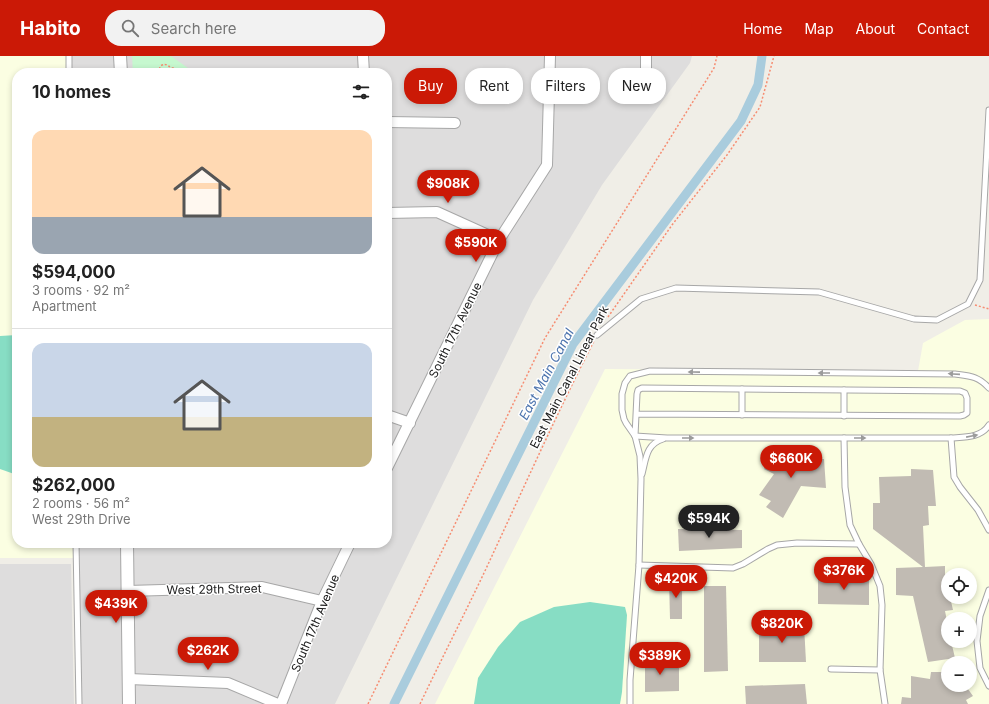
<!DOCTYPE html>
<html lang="en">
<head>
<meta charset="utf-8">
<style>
  :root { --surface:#fff; --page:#f2f2f2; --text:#222; --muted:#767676; --line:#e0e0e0; --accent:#cb1906 }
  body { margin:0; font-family:Inter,sans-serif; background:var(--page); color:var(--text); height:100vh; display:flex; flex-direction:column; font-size:15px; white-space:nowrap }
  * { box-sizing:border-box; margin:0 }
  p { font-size:13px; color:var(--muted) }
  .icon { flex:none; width:22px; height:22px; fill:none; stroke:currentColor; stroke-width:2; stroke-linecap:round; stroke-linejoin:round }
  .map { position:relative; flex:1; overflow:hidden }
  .details { position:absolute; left:12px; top:12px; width:380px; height:480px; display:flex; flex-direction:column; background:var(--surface); border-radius:16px; box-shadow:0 2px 6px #0003 }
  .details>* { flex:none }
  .hud { position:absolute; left:404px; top:12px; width:380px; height:36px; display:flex; gap:8px }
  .controls { position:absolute; left:941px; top:512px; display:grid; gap:8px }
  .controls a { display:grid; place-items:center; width:36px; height:36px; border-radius:50%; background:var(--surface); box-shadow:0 2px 6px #0003; font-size:20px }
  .price { position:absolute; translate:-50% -34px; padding:0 9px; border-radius:14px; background:var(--accent); color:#fff; font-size:13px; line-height:26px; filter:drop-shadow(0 1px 2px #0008) }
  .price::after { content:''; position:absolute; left:50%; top:24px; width:12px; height:9px; margin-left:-6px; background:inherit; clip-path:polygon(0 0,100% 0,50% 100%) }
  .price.active { background:#222; color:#fff }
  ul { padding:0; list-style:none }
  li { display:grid; align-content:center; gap:8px; height:212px; padding:0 20px }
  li+li { border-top:1px solid var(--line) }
  li span { display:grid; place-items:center; height:124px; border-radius:12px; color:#555 }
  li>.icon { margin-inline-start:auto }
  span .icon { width:72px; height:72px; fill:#fffc; stroke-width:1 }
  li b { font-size:17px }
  h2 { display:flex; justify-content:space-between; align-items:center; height:48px; padding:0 20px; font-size:17px }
  .tag { padding:0 14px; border-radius:16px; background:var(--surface); box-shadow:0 2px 6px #0003; font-size:14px; line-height:36px }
  .tag.active { background:var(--accent); color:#fff }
  header { display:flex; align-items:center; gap:24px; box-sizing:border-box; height:56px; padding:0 20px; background:var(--accent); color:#fff }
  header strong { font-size:19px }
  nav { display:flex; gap:22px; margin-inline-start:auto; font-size:14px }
  .search { width:280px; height:36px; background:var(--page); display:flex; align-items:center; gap:10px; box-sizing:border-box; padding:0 14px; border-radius:16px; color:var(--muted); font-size:15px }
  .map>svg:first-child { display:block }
  .residential { fill:#dedddd }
  .education { fill:#fbfee2; fill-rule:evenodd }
  .park { fill:#c6f8cf }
  .pitch { fill:#87ddc4 }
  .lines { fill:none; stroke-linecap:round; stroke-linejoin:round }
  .canal { stroke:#a9ccdd; stroke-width:9 }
  .building { fill:#c1bbb3 }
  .service-casing { stroke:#a7a7a7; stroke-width:7 }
  .minor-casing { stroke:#a7a7a7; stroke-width:12 }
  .tertiary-casing { stroke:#a7a7a7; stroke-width:14 }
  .path { stroke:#f68d72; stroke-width:1.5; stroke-dasharray:2 2; stroke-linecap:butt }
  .service { stroke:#fff; stroke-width:5 }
  .minor { stroke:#fff; stroke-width:10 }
  .tertiary { stroke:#fff; stroke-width:12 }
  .oneway { fill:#9b9b9b }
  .labels { text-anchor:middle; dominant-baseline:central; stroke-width:3; stroke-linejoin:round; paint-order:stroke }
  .street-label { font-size:12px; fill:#202020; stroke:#fff }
  .water-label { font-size:13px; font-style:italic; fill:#4e75ae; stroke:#fff }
</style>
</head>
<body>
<header>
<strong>Habito</strong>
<div class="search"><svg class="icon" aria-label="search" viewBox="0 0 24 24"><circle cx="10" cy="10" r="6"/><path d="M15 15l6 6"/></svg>Search here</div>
<nav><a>Home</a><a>Map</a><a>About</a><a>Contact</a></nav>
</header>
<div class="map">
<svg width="989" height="648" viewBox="0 0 989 648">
  <rect width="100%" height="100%" fill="#f0eee7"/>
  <!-- residential -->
  <g class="residential">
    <path d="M69,0H692L690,7L602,129L533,244L335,648H78L76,487H387V17H69Z"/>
    <path d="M0,508H71L74,648H0Z"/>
  </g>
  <!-- education -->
  <g class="education">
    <path d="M0,0H69V17H17V487H76V502H0Z"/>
    <path d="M989,263V648H435L605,313L918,315L923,287L965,264ZM948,519H970V541H948ZM948,563H970V585H948ZM948,607H970V629H948Z"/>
  </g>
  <!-- park -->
  <path class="park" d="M132,0H171L195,17H133Z"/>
  <!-- pitch -->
  <g class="pitch">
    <path d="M17,279V419L0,413V280Z"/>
    <path d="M590,546L625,551L627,559L622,636L620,648H474L478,622L498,591L520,566L554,551Z"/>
  </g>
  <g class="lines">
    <!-- canal -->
    <path class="canal" d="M394,648L573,288L741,65L758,29L762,0"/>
  </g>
  <!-- building -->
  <g class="building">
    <path d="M784,393L795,396V404L824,403L826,432L801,430L783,462L766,451L771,445L759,439L774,418L764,413L774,398Z"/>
    <path d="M911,413L933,414L936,450H928L929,469L923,470L925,511L945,510V539H948V541H950L953,554L945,555L948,570V585H951L955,602L928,606L913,540L896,539V512L923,511L873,473V447H880L879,421L911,420Z"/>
    <path d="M678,473L742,474V492L679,495Z"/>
    <path d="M818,521H869V549L818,548Z"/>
    <path d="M682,523V563H670L669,524Z"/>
    <path d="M704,530H726L728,615L704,616Z"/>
    <path d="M804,569L806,606H759V572Z"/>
    <path d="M645,594L657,595L656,612H679V635L645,636Z"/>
    <path d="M931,616H948V629H965L973,640L966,644L968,648H901L902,641L911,642V620L930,623Z"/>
    <path d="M805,628L807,648H746L745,630Z"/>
  </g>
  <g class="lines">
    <!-- service casing -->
    <g class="service-casing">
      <g id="service">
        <path d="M69,0V17"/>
        <path d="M597,279L641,243L676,232L819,236L914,263L937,264L968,248L980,224L989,54"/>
        <path d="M742,359V333"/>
        <path d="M844,360V334"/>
        <path d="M635,380L626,367L624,363L622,354V338L625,327L630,320L650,315L955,318C970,320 978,320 989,332"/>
        <path d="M635,380L667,382H951C964,381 981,382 989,369"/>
        <path d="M844,382L845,431L850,469L859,488L871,508L880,530L882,549L880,614L885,648"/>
        <path d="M951,382L954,421L960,431L978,454L989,474"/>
        <path d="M642,418C646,403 646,388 663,383"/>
        <path d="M76,487L79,648"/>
        <path d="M639,509L733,512L743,508L768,493L777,489L797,487L859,488"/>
        <path d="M989,534L980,560L977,585L980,612L989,630"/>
        <path d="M831,613L880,614"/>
        <path d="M630,648V624L639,509L641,423L640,400L635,380L637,338L638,334L642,332L960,335L965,337L967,342V357L964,359L960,360L636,358"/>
      </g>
    </g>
    <!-- minor casing -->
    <g class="minor-casing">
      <g id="minor">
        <path d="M363,0L364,17"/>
        <path d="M646,14V0"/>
        <path d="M387,66L455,67"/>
        <path d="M387,157L437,156L499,184"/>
        <path d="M387,359L410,367"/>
        <path d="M387,412L499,184L547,109L550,0"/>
        <path d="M128,535L262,531L322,545"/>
        <path d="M129,623L228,627L278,648"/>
        <path d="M281,648L322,545L350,487"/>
      </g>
    </g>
    <!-- tertiary casing -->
    <g class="tertiary-casing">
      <g id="tertiary">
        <path d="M120,0L121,17"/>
        <path d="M127,487L129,648"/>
      </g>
    </g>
    <!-- path -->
    <g class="path">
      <path d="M159,17L160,10C168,6 167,11 173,12C175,13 177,13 179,13L182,17"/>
      <path d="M975,249L989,253"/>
      <path d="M608,261L672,169L727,99L760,51L774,0"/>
      <path d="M368,648L545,282L714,12L717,0"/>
      <path d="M420,648C441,604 463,561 484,517C520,440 555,361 594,285"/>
    </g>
    <!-- service -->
    <use href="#service" class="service"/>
    <!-- minor -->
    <use href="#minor" class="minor"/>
    <!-- tertiary -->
    <use href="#tertiary" class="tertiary"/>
  </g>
  <!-- one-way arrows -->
  <defs><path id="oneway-solid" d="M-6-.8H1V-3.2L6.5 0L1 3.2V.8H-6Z"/></defs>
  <g class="oneway">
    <use href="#oneway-solid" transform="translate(694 316) rotate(-179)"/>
    <use href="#oneway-solid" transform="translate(824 317) rotate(-180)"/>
    <use href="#oneway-solid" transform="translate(954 318) rotate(-176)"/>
    <use href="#oneway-solid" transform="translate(972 380) rotate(-11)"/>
    <use href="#oneway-solid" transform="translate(688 382)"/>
    <use href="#oneway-solid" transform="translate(860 382)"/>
  </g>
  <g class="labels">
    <!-- street labels -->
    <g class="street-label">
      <text transform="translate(455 274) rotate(-64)">South 17th Avenue</text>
      <text transform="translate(569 321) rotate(-63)">East Main Canal Linear Park</text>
      <text transform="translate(214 533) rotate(-1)">West 29th Street</text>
      <text transform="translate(315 567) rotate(-67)">South 17th Avenue</text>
    </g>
    <!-- water labels -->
    <g class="water-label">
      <text transform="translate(546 318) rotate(-62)">East Main Canal</text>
    </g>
  </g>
</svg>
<div class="controls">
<a><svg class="icon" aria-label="locate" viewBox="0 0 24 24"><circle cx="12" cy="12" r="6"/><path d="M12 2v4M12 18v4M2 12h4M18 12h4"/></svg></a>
<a>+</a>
<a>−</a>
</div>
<b class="price" style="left:448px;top:148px">$908K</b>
<b class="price" style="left:476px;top:207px">$590K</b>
<b class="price" style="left:791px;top:423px">$660K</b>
<b class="price active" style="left:709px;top:483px">$594K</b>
<b class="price" style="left:844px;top:535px">$376K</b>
<b class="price" style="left:676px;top:543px">$420K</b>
<b class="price" style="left:116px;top:568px">$439K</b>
<b class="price" style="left:782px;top:588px">$820K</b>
<b class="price" style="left:208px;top:615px">$262K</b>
<b class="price" style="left:660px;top:620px">$389K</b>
<div class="hud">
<a class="tag active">Buy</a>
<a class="tag">Rent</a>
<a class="tag">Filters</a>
<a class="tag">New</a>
</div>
<section class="details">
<h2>10 homes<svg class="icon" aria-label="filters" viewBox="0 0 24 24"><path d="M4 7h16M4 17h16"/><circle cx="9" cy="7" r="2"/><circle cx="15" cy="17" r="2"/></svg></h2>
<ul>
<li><span style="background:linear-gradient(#ffd9b3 70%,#9aa5b1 0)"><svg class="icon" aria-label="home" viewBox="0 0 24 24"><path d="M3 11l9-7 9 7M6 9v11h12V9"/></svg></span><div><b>$594,000</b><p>3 rooms · 92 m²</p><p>Apartment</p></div></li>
<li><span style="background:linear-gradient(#c9d6e8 60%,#c2b280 0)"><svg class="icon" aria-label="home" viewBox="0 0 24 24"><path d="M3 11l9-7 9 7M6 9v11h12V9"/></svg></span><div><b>$262,000</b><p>2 rooms · 56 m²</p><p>West 29th Drive</p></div></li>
</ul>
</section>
</div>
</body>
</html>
